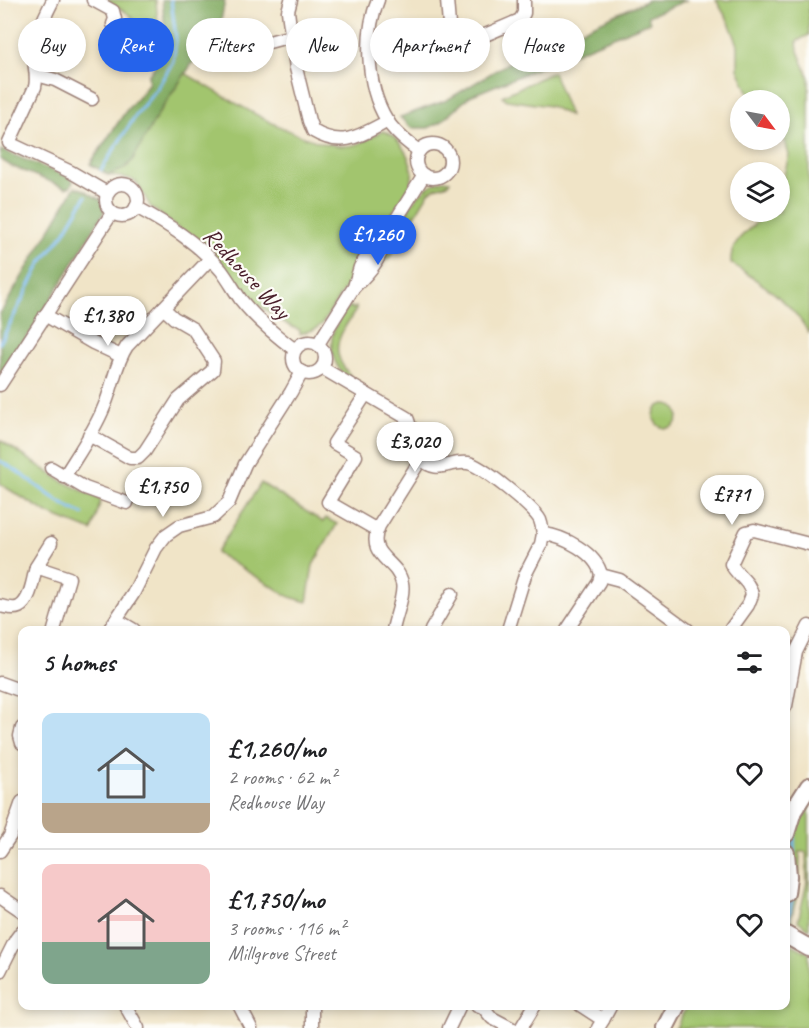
<!DOCTYPE html>
<html lang="en">
<head>
<meta charset="utf-8">
<style>
  :root { --surface:#fff; --page:#f6f6f6; --text:#202124; --muted:#757577; --line:#e0e0e0; --accent:#2563eb }
  body { margin:0; font-family:Caveat,sans-serif; background:var(--page); color:var(--text); height:100vh; display:flex; flex-direction:column; font-size:22px; white-space:nowrap }
  * { box-sizing:border-box; margin:0 }
  p { font-size:20px; color:var(--muted) }
  .icon { flex:none; width:33px; height:33px; fill:none; stroke:currentColor; stroke-width:2; stroke-linecap:round; stroke-linejoin:round }
  .map { position:relative; flex:1; overflow:hidden }
  .side { position:absolute; left:18px; top:626px; width:772px; height:384px; display:flex; flex-direction:column; background:var(--surface); border-radius:12px; box-shadow:0 3px 9px #0003 }
  .side>* { flex:none }
  .hud { position:absolute; left:18px; top:18px; width:774px; height:54px; display:flex; gap:12px }
  .needle { width:39px; rotate:122deg }
  .controls { position:absolute; left:730px; top:90px; display:grid; gap:12px }
  .controls a { display:grid; place-items:center; width:60px; height:60px; border-radius:50%; background:var(--surface); box-shadow:0 3px 9px #0003; font-size:30px }
  .price { position:absolute; translate:-50% -51px; padding:0 14px; border-radius:21px; background:#fff; color:#222; font-size:20px; line-height:39px; filter:drop-shadow(0 2px 3px #0008) }
  .price::after { content:''; position:absolute; left:50%; top:36px; width:18px; height:14px; margin-left:-9px; background:inherit; clip-path:polygon(0 0,100% 0,50% 100%) }
  .price.current { background:var(--accent); color:#fff }
  ul { padding:0; list-style:none }
  li { display:flex; align-items:center; gap:18px; height:150px; padding:0 24px }
  li+li { border-top:2px solid var(--line) }
  li span { display:grid; place-items:center; flex:none; width:168px; height:120px; border-radius:12px; color:#555 }
  li>.icon { margin-inline-start:auto }
  span .icon { width:72px; height:72px; fill:#fffc; stroke-width:1 }
  li b { font-size:26px }
  h2 { display:flex; justify-content:space-between; align-items:center; height:72px; padding:0 24px; font-size:26px }
  .chip { padding:0 21px; border-radius:27px; background:var(--surface); box-shadow:0 3px 9px #0003; font-size:21px; line-height:54px }
  .chip.current { background:var(--accent); color:#fff }
  .map>svg:first-child { display:block }
  .green { fill:#a2c56e; stroke:#76724c; stroke-width:1.5 }
  .forest { fill:#81aa61; stroke:#666446; stroke-width:1.5 }
  .lines { fill:none; stroke-linecap:round; stroke-linejoin:round }
  .stream { stroke:#7fbdf3; stroke-width:3 }
  .street-casing { stroke:#9d8279; stroke-width:15 }
  .secondary-casing { stroke:#9d8279; stroke-width:20 }
  .street { stroke:#fff; stroke-width:12 }
  .secondary { stroke:#fff; stroke-width:16 }
  .labels { text-anchor:middle; dominant-baseline:central; stroke-width:4.5; stroke-linejoin:round; paint-order:stroke }
  .street-label { font-size:24px; fill:#4a1f2b; stroke:#fdfcf7 }
</style>
</head>
<body>
<div class="map">
<svg width="809" height="1028" viewBox="0 0 809 1028">
  <rect width="100%" height="100%" fill="#fdfcf7"/>
  <filter id="ink" filterUnits="userSpaceOnUse"><feTurbulence type="fractalNoise" baseFrequency=".0167" numOctaves="2"/><feDisplacementMap in="SourceGraphic" scale="12" xChannelSelector="R" yChannelSelector="G"/><feConvolveMatrix kernelMatrix="1 2 1 2 8 2 1 2 1" color-interpolation-filters="sRGB"/></filter>
  <filter id="wash" filterUnits="userSpaceOnUse"><feTurbulence type="fractalNoise" baseFrequency=".008" numOctaves="4" result="noise"/><feDisplacementMap in="SourceGraphic" scale="24" xChannelSelector="R" yChannelSelector="G"/><feGaussianBlur stdDeviation="1.35" result="paint"/><feColorMatrix in="noise" values="0 0 0 0 0 0 0 0 0 0 0 0 0 0 0 0 0 1.4 0 .05"/><feComposite in="paint" operator="in"/></filter>
  <g filter="url(#wash)">
    <rect width="100%" height="100%" fill="#f0e4c7"/>
    <!-- green -->
    <g class="green">
      <path d="M105,0H156L159,37L156,48V27L137,22L126,12Z"/>
      <path d="M716,0H809V35L797,41L798,51L809,78V334C793,302 759,282 731,263C729,238 754,228 767,212H780V191L789,155L780,125V100H752L738,69V45L729,22Z"/>
      <path d="M553,72L570,116L550,106L507,100L502,96Z"/>
      <path d="M185,73C223,95 311,154 354,145C364,143 373,135 383,131C397,134 410,156 412,170C413,177 411,184 408,190L322,324L315,329L300,334V330C284,325 272,313 258,305L255,308L226,267L150,206L137,183L131,179L108,175L128,166L160,111Z"/>
      <path d="M443,180L450,181L448,184L435,188L429,192L388,260H381C397,233 409,189 443,180Z"/>
      <path d="M351,306L352,309L356,307V310C340,334 327,350 350,375L348,378C330,364 327,340 338,321C342,315 344,309 351,306Z"/>
      <circle cx="666" cy="416" r="12"/>
      <path d="M0,440L62,481L101,500L92,531L49,514L0,484Z"/>
      <path d="M261,483L323,522L326,518L337,524L313,565L307,602L290,597L216,553Z"/>
      <path d="M809,792V929L798,921L807,882L806,852H800L799,888L791,918L794,927L809,937V942L788,929L786,913L792,893L791,838L797,816L803,819L805,814L800,811Z"/>
      <path d="M786,941L809,953V1028H676L687,1005H786Z"/>
    </g>
    <!-- forest -->
    <g class="forest">
      <path d="M162,0H225L221,21L160,111L132,161L122,170L108,175L90,164L126,111L144,90L149,82L148,76L163,54L166,38Z"/>
      <path d="M648,0H687L648,16L650,22L470,96L441,122L428,128H411L400,117L447,100L508,63Z"/>
      <path d="M1,150L71,178L73,181L71,186L66,188L11,166L0,159Z"/>
      <path d="M75,187L82,189L101,200L104,212L33,329L0,375V314Z"/>
    </g>
    <g class="lines">
      <!-- stream -->
      <g class="stream">
        <path d="M101,170L136,115L158,87L173,61L176,39L171,0"/>
        <path d="M0,343L41,263L64,233L86,196"/>
        <path d="M0,461C30,476 51,502 83,514"/>
        <path d="M794,852V834"/>
        <path d="M788,922L796,876"/>
      </g>
    </g>
  </g>
  <g filter="url(#ink)">
    <g class="lines">
      <!-- street casing -->
      <g class="street-casing">
        <g id="street">
          <path d="M53,0C45,16 35,35 34,54C33,65 38,75 35,87L9,143L71,172L107,193"/>
          <path d="M93,0L113,11L115,19L113,24"/>
          <path d="M291,0L288,11L289,19L296,68L309,121L313,131C343,149 361,135 388,121"/>
          <path d="M378,0C363,36 367,94 391,126C399,136 409,144 419,151"/>
          <path d="M447,0L449,25L457,47L520,20L524,13V0"/>
          <path d="M214,44L223,39L258,45L291,36"/>
          <path d="M37,75L55,80L92,99"/>
          <circle cx="433" cy="161" r="17"/>
          <circle cx="122" cy="200" r="16"/>
          <path d="M136,207C167,224 197,242 221,270C228,279 234,290 241,300C257,320 275,335 295,350"/>
          <path d="M355,286C372,270 382,257 387,234"/>
          <path d="M45,315L93,343L121,356"/>
          <circle cx="309" cy="358" r="16"/>
          <path d="M318,344L354,287L360,267L372,248L387,234L424,175"/>
          <path d="M322,368L407,418C413,429 410,448 420,458C438,476 449,460 468,463C481,465 534,508 540,520C542,525 542,529 543,534C563,536 597,553 601,575L620,580L688,630"/>
          <path d="M0,385L112,213"/>
          <path d="M366,394L334,443L356,456L328,502L377,530"/>
          <path d="M89,435L130,458H138L145,451L178,400L213,370L214,361L193,329L174,318L163,308"/>
          <path d="M51,468L85,488L127,503"/>
          <path d="M64,477C78,454 94,432 104,407C113,387 115,364 127,346L210,259"/>
          <path d="M36,567L51,543"/>
          <path d="M0,606C6,607 13,610 19,607C31,601 33,578 36,567L69,578L54,630"/>
          <path d="M117,620L134,630"/>
          <path d="M109,630L133,594L156,548L166,535L179,526L213,517L229,502L245,464L291,392L302,372"/>
          <path d="M393,630C395,618 405,594 402,583C397,559 365,557 379,526L421,459"/>
          <path d="M431,630L452,594"/>
          <path d="M508,630L525,575L541,544L543,534"/>
          <path d="M567,630L599,582L601,575"/>
          <path d="M730,630L748,605L752,595C750,581 737,576 731,564L746,532L754,530L809,544"/>
          <path d="M0,683L22,691"/>
          <path d="M786,706L796,652L809,626"/>
          <path d="M22,728L20,736L22,743"/>
          <path d="M0,851L10,836L22,802"/>
          <path d="M0,896L22,911"/>
          <path d="M0,971L16,939L22,931"/>
          <path d="M125,1005L138,1028"/>
          <path d="M239,1005L251,1028"/>
          <path d="M312,1005V1028"/>
          <path d="M477,1005L483,1007L492,1018L511,1028"/>
          <path d="M580,1005L603,1020L598,1028"/>
          <path d="M603,1020L611,1005"/>
          <path d="M449,1028L460,1005"/>
          <path d="M521,1028L535,1005"/>
        </g>
      </g>
      <!-- secondary casing -->
      <g class="secondary-casing">
        <g id="secondary">
          <path d="M786,834L793,811L809,786"/>
          <path d="M786,853L788,876L786,893"/>
          <path d="M786,935L809,948"/>
          <path d="M665,1028L677,1005"/>
        </g>
      </g>
      <!-- street -->
      <use href="#street" class="street"/>
      <!-- secondary -->
      <use href="#secondary" class="secondary"/>
    </g>
  </g>
  <g class="labels">
    <!-- street labels -->
    <g class="street-label">
      <text transform="translate(247 273) rotate(47)">Redhouse Way</text>
    </g>
  </g>
</svg>
<div class="controls">
<a><svg class="needle" viewBox="-14 -14 28 28"><path d="M0-13l5 13h-10z" fill="#e53935"/><path d="M0 13l5-13h-10z" fill="#757577"/></svg></a>
<a><svg class="icon" aria-label="layers" viewBox="0 0 24 24"><path d="M12 4l9 5-9 5-9-5zM3 14l9 5 9-5"/></svg></a>
</div>
<b class="price current" style="left:378px;top:266px">£1,260</b>
<b class="price" style="left:108px;top:347px">£1,380</b>
<b class="price" style="left:415px;top:473px">£3,020</b>
<b class="price" style="left:163px;top:518px">£1,750</b>
<b class="price" style="left:732px;top:526px">£771</b>
<div class="hud">
<a class="chip">Buy</a>
<a class="chip current">Rent</a>
<a class="chip">Filters</a>
<a class="chip">New</a>
<a class="chip">Apartment</a>
<a class="chip">House</a>
</div>
<section class="side">
<h2>5 homes<svg class="icon" aria-label="filters" viewBox="0 0 24 24"><path d="M4 7h16M4 17h16"/><circle cx="9" cy="7" r="2"/><circle cx="15" cy="17" r="2"/></svg></h2>
<ul>
<li><span style="background:linear-gradient(#bfe0f5 75%,#b9a48a 0)"><svg class="icon" aria-label="home" viewBox="0 0 24 24"><path d="M3 11l9-7 9 7M6 9v11h12V9"/></svg></span><div><b>£1,260/mo</b><p>2 rooms · 62 m²</p><p>Redhouse Way</p></div><svg class="icon" aria-label="heart" viewBox="0 0 24 24"><path d="M12 20l-8-8c-3-5 5-10 8-4 3-6 11-1 8 4z"/></svg></li>
<li><span style="background:linear-gradient(#f6c9c9 65%,#7fa58c 0)"><svg class="icon" aria-label="home" viewBox="0 0 24 24"><path d="M3 11l9-7 9 7M6 9v11h12V9"/></svg></span><div><b>£1,750/mo</b><p>3 rooms · 116 m²</p><p>Millgrove Street</p></div><svg class="icon" aria-label="heart" viewBox="0 0 24 24"><path d="M12 20l-8-8c-3-5 5-10 8-4 3-6 11-1 8 4z"/></svg></li>
</ul>
</section>
</div>
</body>
</html>
